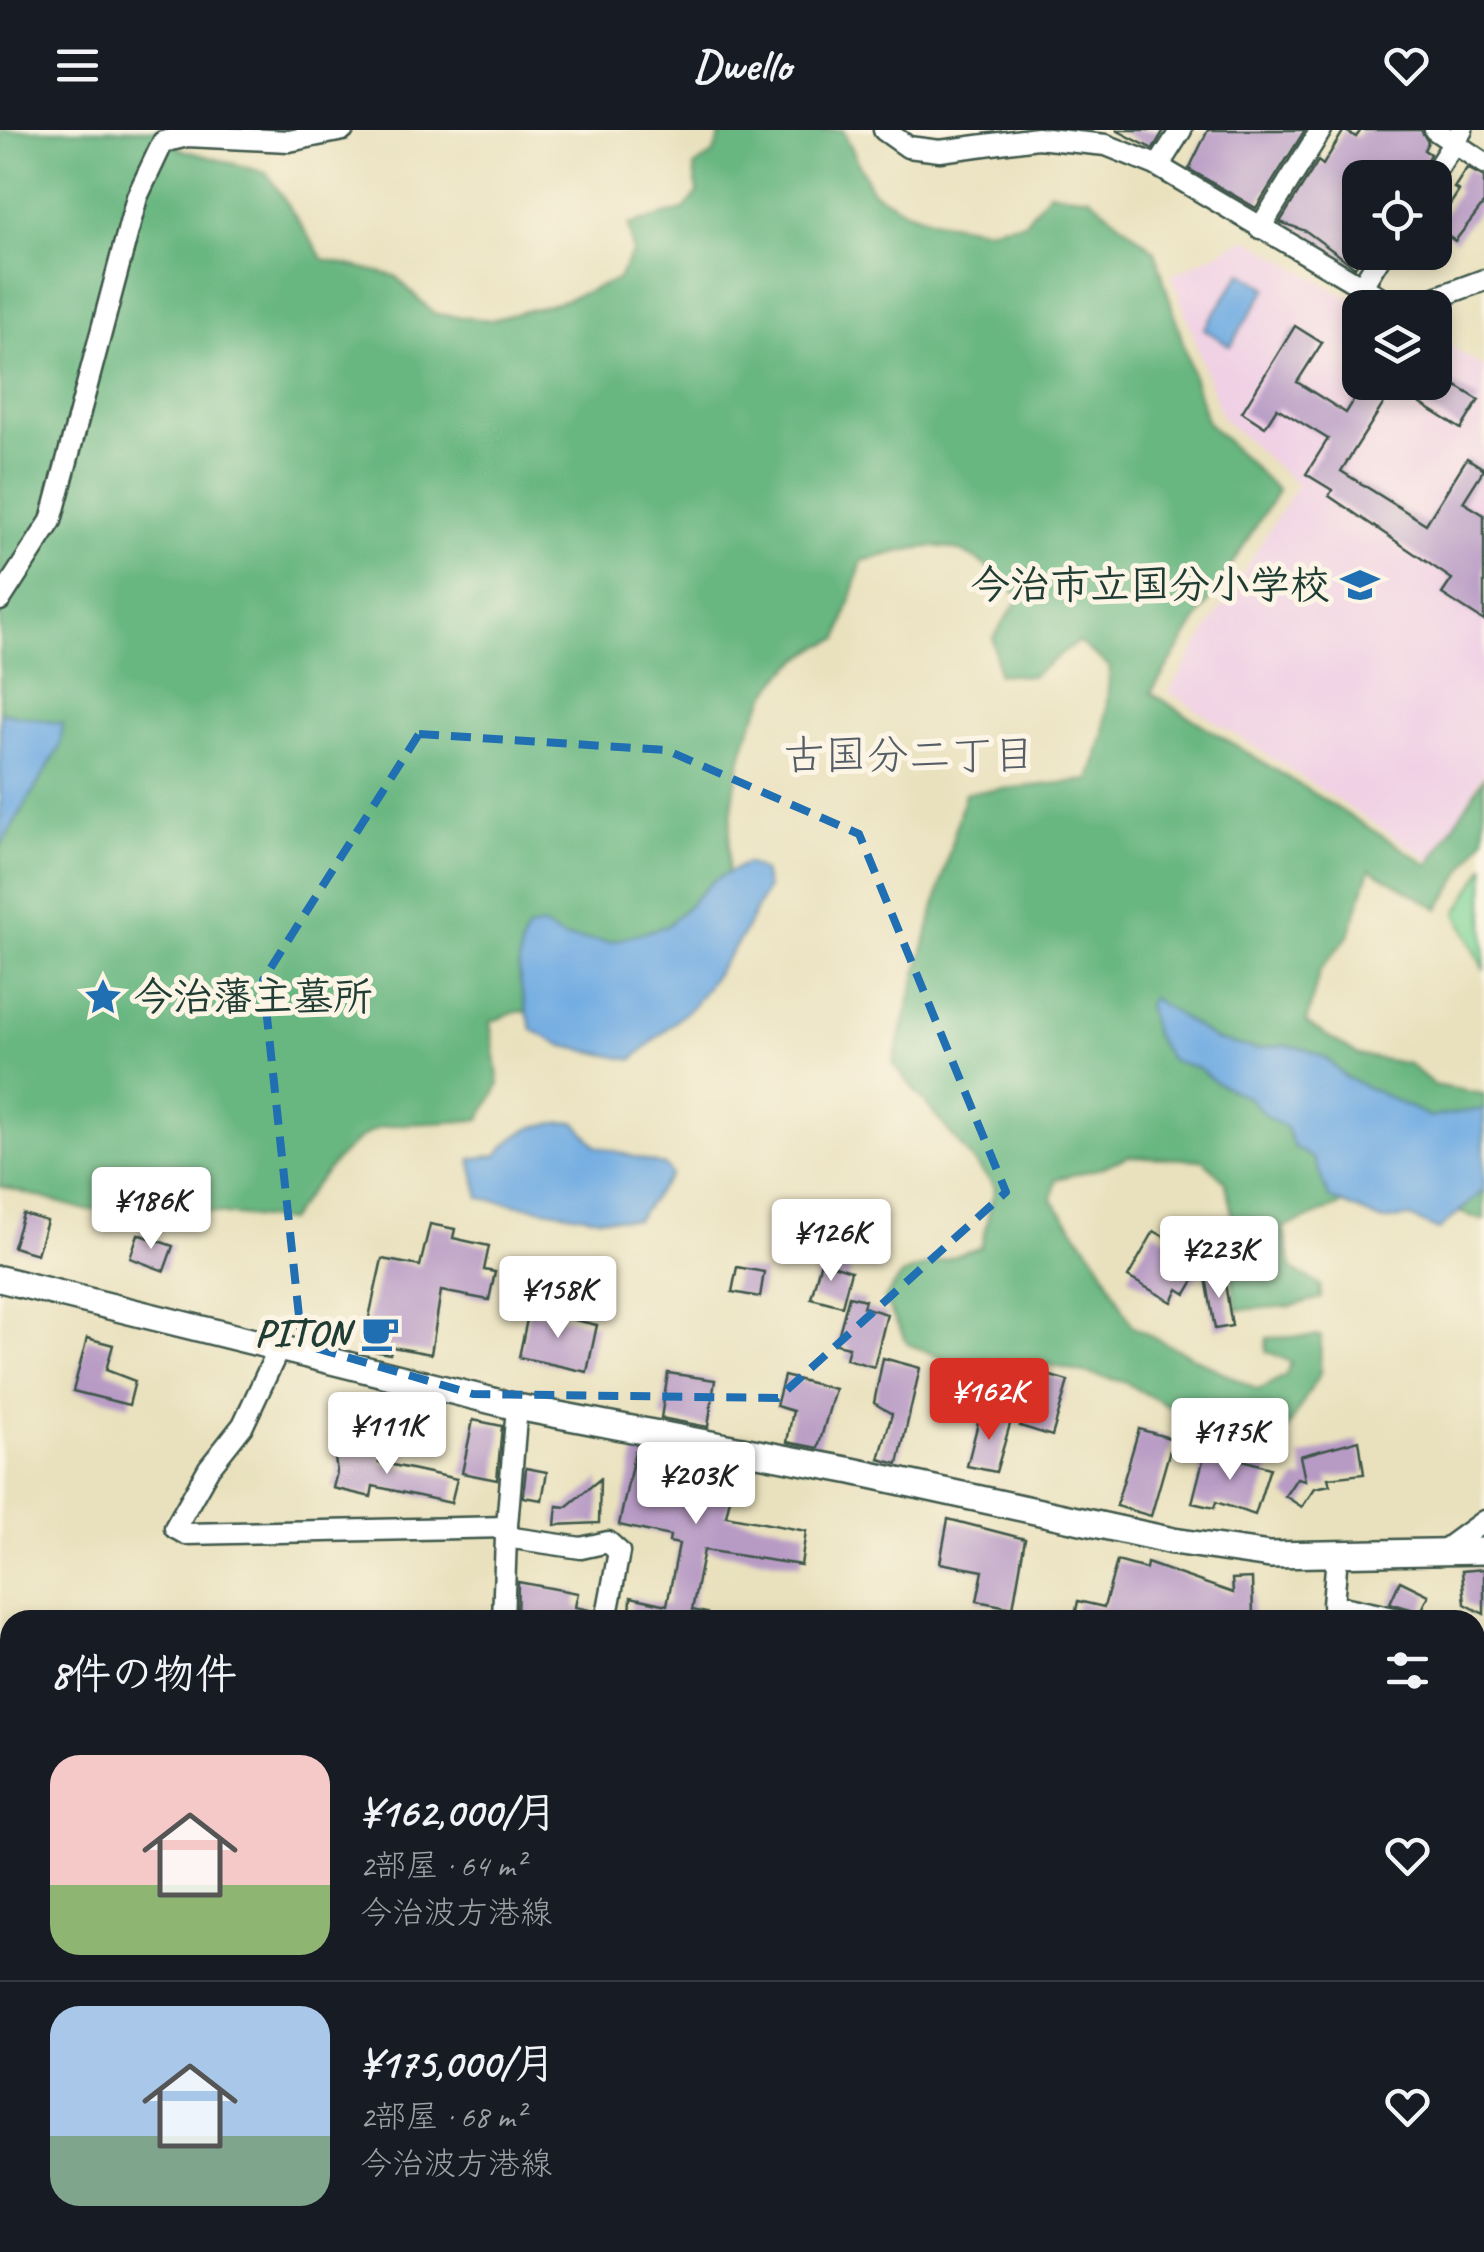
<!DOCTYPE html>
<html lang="ja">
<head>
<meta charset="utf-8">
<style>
  :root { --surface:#171b24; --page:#242831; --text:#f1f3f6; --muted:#9ea1a6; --line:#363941; --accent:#d93025 }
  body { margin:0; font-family:Caveat,"Klee One",sans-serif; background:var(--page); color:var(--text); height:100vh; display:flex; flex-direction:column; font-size:38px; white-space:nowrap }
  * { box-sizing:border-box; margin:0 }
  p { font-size:32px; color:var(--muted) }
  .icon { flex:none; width:55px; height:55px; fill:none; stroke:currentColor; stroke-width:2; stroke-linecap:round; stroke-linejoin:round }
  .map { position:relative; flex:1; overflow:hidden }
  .side { position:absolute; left:0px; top:1480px; width:1485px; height:642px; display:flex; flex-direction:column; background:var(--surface); border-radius:30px 30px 0 0; box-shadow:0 5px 15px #0003 }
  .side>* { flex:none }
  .tools { position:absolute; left:1342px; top:30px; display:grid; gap:20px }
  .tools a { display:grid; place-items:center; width:110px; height:110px; border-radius:20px; background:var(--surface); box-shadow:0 5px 15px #0003; font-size:50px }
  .price { position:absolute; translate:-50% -85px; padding:0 22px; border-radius:10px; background:#fff; color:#222; font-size:32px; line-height:65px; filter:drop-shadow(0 2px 5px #0008) }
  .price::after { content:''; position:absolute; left:50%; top:60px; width:30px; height:22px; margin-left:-15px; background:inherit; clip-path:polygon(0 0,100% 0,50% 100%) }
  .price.current { background:var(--accent); color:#fff }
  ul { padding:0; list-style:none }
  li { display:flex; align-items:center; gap:30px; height:250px; padding:0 50px }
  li+li { border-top:2px solid var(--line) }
  li span { display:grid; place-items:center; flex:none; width:280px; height:200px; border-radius:30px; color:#555 }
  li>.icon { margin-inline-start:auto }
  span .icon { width:120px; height:120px; fill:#fffc; stroke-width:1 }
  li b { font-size:42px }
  h2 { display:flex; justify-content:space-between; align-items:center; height:120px; padding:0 50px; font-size:42px }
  header { display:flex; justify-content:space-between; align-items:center; height:130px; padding:0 50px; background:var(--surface); font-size:45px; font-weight:700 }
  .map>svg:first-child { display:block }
  .built { fill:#f0d0e5 }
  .green { fill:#80d598; stroke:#508966; stroke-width:2.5 }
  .forest { fill:#68b680; stroke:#447a5a; stroke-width:2.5 }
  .sand { fill:#eeda9e; stroke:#868c69; stroke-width:2.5 }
  .water { fill:#71ace2; stroke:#48748b; stroke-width:2.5 }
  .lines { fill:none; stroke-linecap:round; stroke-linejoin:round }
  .river { stroke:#71ace2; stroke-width:35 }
  .building { fill:#b89bc5 }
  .minor-casing { stroke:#3d5649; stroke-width:25 }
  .major-casing { stroke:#3d5649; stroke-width:30 }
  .minor { stroke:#fff; stroke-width:20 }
  .major { stroke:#fff; stroke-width:25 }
  .marked { fill:none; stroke:#1f6fb2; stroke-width:8; stroke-dasharray:20 12; stroke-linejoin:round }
  .labels { text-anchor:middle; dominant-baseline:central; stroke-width:10; stroke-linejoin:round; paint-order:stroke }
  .poi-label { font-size:40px; font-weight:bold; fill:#1f3d34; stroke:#fcf5e5; text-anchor:end }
  .neighbourhood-label { font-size:42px; fill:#555e67; stroke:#fcf5e5 }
</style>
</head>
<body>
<header><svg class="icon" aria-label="menu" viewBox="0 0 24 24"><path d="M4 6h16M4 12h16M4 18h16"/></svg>Dwello<svg class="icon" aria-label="heart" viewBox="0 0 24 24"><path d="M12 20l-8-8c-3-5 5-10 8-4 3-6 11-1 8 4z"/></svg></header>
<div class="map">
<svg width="1484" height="2122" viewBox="0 0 1484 2122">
  <rect width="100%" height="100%" fill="#fcf5e5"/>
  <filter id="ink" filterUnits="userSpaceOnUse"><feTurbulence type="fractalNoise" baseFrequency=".01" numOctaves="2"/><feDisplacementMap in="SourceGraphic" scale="20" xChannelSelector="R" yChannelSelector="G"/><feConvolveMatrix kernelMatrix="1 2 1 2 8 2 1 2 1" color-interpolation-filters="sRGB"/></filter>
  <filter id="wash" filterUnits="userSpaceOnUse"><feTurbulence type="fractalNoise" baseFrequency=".0048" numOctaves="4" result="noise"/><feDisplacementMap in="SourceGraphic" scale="40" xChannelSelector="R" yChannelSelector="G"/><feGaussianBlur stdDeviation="2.25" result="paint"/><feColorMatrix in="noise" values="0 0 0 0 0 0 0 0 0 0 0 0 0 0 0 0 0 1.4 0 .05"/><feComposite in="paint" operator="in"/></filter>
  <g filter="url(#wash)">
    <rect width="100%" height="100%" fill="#e9e1bd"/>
    <!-- built -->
    <path class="built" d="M1247,108L1364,177L1360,178V252H1435V206L1484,238V642L1432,731L1169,562L1297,355L1222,288L1172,145Z"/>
    <!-- green -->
    <path class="green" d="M1484,737V840L1457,783Z"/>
    <!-- forest -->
    <g class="forest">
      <path d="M0,0H171L180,19L267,43L323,129L395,146L434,184L491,190L560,172L617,150L633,122L629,95L683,80L697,64L694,37L714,23L722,0H843L872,61L906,81L936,91L985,99L1025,92L1049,62L1089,67L1155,121L1207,292L1278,361L1151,563L1429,735L1484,647V707L1439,779L1370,739L1349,805L1320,840L1306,893L1359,925L1409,934L1434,955L1484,964V1090L1448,1079L1363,1066L1283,1098L1292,1139L1320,1155L1321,1168L1292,1176L1237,1180L1230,1137L1211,1121L1214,1100L1234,1093L1225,1051L1203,1030L1128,1026L1101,1038L1056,1049L1052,1070L1098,1130L1132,1196L1258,1260L1286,1245L1291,1232L1266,1221L1267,1208L1321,1206L1320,1243L1269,1331H1237L1186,1286L1124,1252L1050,1235L954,1233L908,1214L884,1169L903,1144L981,1117L995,1057L893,934L965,663L1090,650L1104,604L1110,537L1078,512L1032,546L998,544L993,508L1020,467C959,405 942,410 862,431L839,509C730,544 729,683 727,777L610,878L516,882L490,892L499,955L480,989C449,994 418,992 387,996C353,1000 307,1064 288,1091L156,1076L86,1080L0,1056Z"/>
      <path d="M0,1565L10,1566V1783L0,1782Z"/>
    </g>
    <!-- sand -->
    <path class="sand" d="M1445,2112L1450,2116L1448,2122H1287L1269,2113Z"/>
    <!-- water -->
    <g class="water">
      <path d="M1242,142L1267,158L1230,216L1204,199Z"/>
      <path d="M0,582L63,594L60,617L0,717Z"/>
      <path d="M747,733L763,741L767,758L742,806L695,874L632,930L564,916L532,900C523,868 510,830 528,799L542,796L564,808L610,812L667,796L714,750Z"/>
      <path d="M1152,868L1216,910L1256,919L1284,915L1306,919L1327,929L1345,947L1430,987L1484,979V1060L1439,1100L1410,1087L1383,1091L1329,1068L1314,1029L1294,1017L1286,998L1266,986L1249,968L1215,952L1198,938L1171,930L1155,907L1147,875Z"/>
      <path d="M575,992L596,1016L666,1036L671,1045L636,1090L591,1087L480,1068L471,1029L497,1025C521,996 539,993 575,992Z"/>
      <path d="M0,1832L10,1833V2112H1274L1293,2122H0Z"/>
    </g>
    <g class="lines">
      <!-- river -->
      <path class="river" d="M0,1544L10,1545"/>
    </g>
    <g id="blocks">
      <!-- building -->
      <g class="building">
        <path d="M1116,0H1164L1153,19Z"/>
        <path d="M1208,0H1305L1256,78L1189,39Z"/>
        <path d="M1344,0L1356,7L1361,0H1421L1428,12L1424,20L1430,24L1417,48H1360V129L1355,137L1306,101L1280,92L1318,31L1323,35Z"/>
        <path d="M1467,38L1484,47V73L1455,111L1435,97L1459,61L1454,58Z"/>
        <path d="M1295,196L1322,213L1297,252L1346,283L1365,252H1435V243L1479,270L1461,299L1394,257L1341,341L1426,394L1467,328L1484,339L1463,372L1484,385V491L1442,464L1452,449L1329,366L1332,360L1306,344L1328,309L1277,278L1265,297L1242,282Z"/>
        <path d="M23,1084L47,1091L37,1124L13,1117Z"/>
        <path d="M430,1094L455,1099L453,1108L489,1116L484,1140L495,1142L489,1170L441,1161L431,1224L392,1217L390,1224L362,1219L382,1129L420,1136Z"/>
        <path d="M1154,1101L1191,1122L1186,1132L1200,1140L1186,1164L1178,1159L1172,1172L1128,1147Z"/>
        <path d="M138,1104L173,1116L164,1141L130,1128Z"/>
        <path d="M821,1131L851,1141L842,1176L811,1168Z"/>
        <path d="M737,1137L764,1142L760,1167L732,1162Z"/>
        <path d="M1205,1142L1224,1147L1232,1196L1215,1199Z"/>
        <path d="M849,1166L865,1170L863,1177L887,1184L874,1237L846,1229L849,1217L836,1214Z"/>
        <path d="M529,1180L597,1195L587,1242L519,1227Z"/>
        <path d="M87,1208L113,1215L106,1240L135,1251L129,1275L73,1261Z"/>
        <path d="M883,1228L920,1238L898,1334L879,1329L892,1284L874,1273Z"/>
        <path d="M1037,1242L1068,1251L1052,1306L1020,1296Z"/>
        <path d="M668,1243L715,1250L708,1297L661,1288Z"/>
        <path d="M784,1246L835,1259L818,1318L787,1312L793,1281L776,1276Z"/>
        <path d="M980,1285L1011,1291L996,1342L967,1336Z"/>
        <path d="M473,1290L502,1296L497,1350L462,1343Z"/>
        <path d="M1139,1299L1173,1309L1151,1386L1116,1376Z"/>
        <path d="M1359,1310L1364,1344L1328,1348L1330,1355L1315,1358L1302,1377L1285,1366L1297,1348L1305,1350L1300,1326Z"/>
        <path d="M333,1314L381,1325L379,1332L457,1349L451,1373L373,1356L371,1367L333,1358L337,1342Z"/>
        <path d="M1206,1319L1270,1338L1255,1385L1216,1372L1214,1378L1192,1373Z"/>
        <path d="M635,1321L736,1342L726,1386L806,1401L801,1435L704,1420L692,1480L707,1483V1490H630L631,1467L667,1475L679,1414L669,1412L670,1406L619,1395Z"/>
        <path d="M526,1338L547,1342L542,1370L523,1367Z"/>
        <path d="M600,1349L599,1393L555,1395L557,1376L566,1377Z"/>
        <path d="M948,1389L1025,1409L1013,1478L977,1471L983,1441L940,1433Z"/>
        <path d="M1117,1431L1146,1439L1147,1433L1233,1463L1232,1449L1252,1448L1253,1486L1074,1490L1078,1471L1104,1477Z"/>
        <path d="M1484,1439V1484L1465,1474L1462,1441Z"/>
        <path d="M1400,1451L1429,1465L1417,1490L1411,1479L1390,1473Z"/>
        <path d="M518,1452L578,1463L575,1477L594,1481L593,1490H517Z"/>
      </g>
    </g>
  </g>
  <g filter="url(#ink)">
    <use href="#blocks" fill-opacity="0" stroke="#3d5649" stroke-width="2.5"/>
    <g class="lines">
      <!-- minor casing -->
      <g class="minor-casing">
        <g id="minor">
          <path d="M884,0L908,17L940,21L1037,8L1106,15L1156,35L1393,175L1419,174L1484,150"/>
          <path d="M1435,0L1484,33"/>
          <path d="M1158,36L1181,0"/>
          <path d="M1431,48L1462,0"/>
          <path d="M1260,98L1321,0"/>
          <path d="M1360,159L1383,122"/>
          <path d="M0,470L51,391L137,67L163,12L187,6L289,11L343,0"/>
          <path d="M279,1218L243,1295L209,1338L175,1398L186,1404L507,1397"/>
          <path d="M517,1277L506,1407L581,1418L608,1412L619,1422L606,1490"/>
          <path d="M1440,1423L1484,1391"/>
          <path d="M1337,1424L1333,1475L1403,1490"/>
          <path d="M503,1490L506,1407"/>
          <path d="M1475,1524L1484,1529"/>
          <path d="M0,1706L10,1707"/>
          <path d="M1475,1920L1484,1921"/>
          <path d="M1464,2113L1474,2122"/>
        </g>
      </g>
      <!-- major casing -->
      <g class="major-casing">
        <path id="major" d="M0,1149L517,1277L852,1341L1173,1411L1270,1425L1484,1421"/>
      </g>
      <!-- minor -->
      <use href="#minor" class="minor"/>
      <!-- major -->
      <use href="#major" class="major"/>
    </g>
  </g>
  <!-- marked area -->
  <path class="marked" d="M419,604L666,620L859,704L1006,1062L778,1268L473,1264L302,1214L263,850Z"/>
  <!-- icons -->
  <defs>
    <g id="school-bare" transform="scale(3)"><path d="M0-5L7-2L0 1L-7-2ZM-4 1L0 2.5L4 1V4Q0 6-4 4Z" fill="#1f6fb2" stroke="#fcf5e5" stroke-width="2.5" paint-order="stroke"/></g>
    <g id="sight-bare" transform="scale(3)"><path d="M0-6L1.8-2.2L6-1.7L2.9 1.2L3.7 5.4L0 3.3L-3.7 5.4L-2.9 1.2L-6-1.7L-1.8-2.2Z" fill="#1f6fb2" stroke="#fcf5e5" stroke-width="2.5" paint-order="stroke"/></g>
    <g id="cafe-bare" transform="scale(3)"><path d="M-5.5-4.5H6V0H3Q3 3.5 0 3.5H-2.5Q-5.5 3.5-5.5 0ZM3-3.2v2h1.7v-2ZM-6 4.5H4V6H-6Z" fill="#1f6fb2" stroke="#fcf5e5" stroke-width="2.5" paint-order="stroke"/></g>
  </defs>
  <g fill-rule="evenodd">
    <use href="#school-bare" x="1360" y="455"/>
    <use href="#sight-bare" x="103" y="867"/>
    <use href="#cafe-bare" x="380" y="1203"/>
  </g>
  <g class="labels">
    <!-- poi labels -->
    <g class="poi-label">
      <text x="1330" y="455">今治市立国分小学校</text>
      <text x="133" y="867" text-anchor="start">今治藩主墓所</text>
      <text x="350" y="1203">PITON</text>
    </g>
    <!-- neighbourhood labels -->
    <g class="neighbourhood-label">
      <text x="909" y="625">古国分二丁目</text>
    </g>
  </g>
</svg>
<div class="tools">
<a><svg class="icon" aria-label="locate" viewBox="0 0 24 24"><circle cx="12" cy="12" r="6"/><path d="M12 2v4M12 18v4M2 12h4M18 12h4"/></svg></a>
<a><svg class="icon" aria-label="layers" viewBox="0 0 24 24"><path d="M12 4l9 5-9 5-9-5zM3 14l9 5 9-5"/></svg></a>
</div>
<b class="price" style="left:151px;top:1122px">¥186K</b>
<b class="price" style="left:831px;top:1154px">¥126K</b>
<b class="price" style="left:1219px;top:1171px">¥223K</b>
<b class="price" style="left:558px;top:1211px">¥158K</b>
<b class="price current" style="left:989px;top:1313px">¥162K</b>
<b class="price" style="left:387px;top:1347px">¥111K</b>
<b class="price" style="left:1230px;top:1353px">¥175K</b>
<b class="price" style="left:696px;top:1397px">¥203K</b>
<section class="side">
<h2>8件の物件<svg class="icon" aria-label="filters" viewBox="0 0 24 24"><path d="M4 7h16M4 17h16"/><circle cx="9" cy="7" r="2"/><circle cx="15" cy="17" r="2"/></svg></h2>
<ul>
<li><span style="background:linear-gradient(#f6c9c9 65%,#8fb573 0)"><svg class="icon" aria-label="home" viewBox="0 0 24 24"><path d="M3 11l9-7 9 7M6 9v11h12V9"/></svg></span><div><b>¥162,000/月</b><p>2部屋 · 64 m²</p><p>今治波方港線</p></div><svg class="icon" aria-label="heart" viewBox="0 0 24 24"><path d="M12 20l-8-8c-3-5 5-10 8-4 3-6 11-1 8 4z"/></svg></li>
<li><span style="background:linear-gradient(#a9c7e8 65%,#7fa58c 0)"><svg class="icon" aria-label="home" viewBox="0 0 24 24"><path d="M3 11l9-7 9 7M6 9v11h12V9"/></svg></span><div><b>¥175,000/月</b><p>2部屋 · 68 m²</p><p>今治波方港線</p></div><svg class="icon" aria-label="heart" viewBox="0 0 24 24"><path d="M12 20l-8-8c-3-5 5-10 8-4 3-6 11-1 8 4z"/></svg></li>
</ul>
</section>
</div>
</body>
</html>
